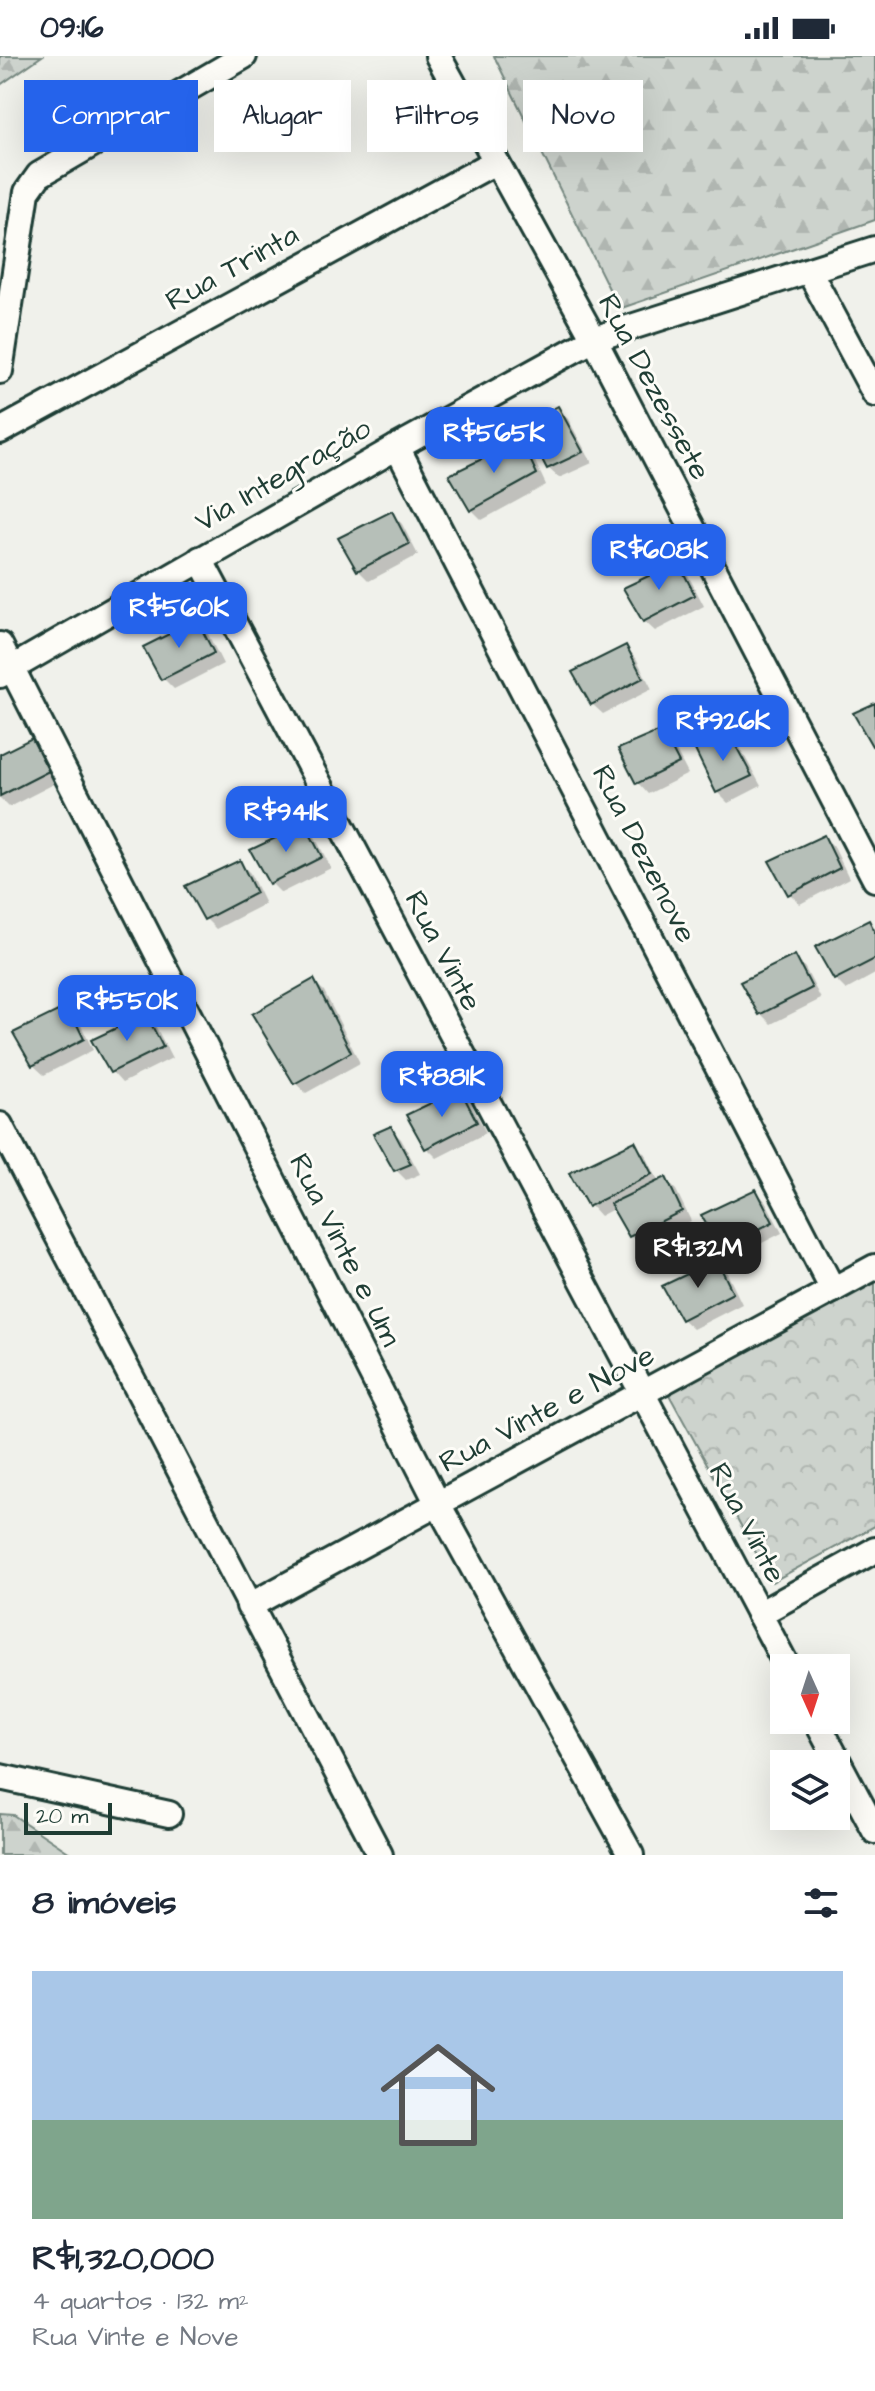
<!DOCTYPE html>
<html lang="pt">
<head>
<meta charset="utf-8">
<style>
  :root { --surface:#fff; --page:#f2f2f3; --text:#1f2937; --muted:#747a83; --line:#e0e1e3; --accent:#2563eb }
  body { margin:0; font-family:"Architects Daughter",sans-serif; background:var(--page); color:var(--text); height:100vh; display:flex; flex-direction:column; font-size:30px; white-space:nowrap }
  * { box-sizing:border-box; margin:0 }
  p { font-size:26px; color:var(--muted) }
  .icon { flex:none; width:44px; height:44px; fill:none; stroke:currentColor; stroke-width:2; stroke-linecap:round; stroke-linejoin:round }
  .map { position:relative; height:1799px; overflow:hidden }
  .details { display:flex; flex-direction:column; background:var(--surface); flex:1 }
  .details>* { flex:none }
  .top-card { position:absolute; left:24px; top:24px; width:828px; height:72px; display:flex; gap:16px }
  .needle { width:52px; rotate:177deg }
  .buttons { position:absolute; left:770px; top:1598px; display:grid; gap:16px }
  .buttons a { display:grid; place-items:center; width:80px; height:80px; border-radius:0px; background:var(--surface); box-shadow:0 8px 32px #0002; font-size:40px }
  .scale { position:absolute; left:24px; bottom:20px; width:88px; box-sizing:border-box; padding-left:8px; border:4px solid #1f3d34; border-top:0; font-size:22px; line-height:28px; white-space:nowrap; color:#1f3d34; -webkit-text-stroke:6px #fdfcf7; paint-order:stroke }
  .price { position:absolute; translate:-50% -68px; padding:0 18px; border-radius:16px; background:var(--accent); color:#fff; font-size:26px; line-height:52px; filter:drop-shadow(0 2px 4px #0008) }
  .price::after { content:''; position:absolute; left:50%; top:48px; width:24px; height:18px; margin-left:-12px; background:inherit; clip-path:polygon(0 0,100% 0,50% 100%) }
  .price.selected { background:#222; color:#fff }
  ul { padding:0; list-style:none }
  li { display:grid; align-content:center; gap:16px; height:424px; padding:0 32px }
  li+li { border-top:2px solid var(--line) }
  li span { display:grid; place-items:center; height:248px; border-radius:0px; color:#555 }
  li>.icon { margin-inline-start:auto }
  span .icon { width:144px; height:144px; fill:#fffc; stroke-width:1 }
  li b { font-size:34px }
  h2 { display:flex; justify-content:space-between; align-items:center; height:96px; padding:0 32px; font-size:34px }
  .chip { padding:0 28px; border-radius:0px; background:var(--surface); box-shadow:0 8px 32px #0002; font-size:28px; line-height:72px }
  .chip.selected { background:var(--accent); color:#fff }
  .status { display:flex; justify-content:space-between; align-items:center; height:56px; padding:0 40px; background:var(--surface); direction:ltr }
  .status svg { height:22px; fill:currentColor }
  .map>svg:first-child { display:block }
  .forest { fill:url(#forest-firs); stroke:#768880; stroke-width:2 }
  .park { fill:url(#park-crowns); stroke:#768880; stroke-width:2 }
  .shadow { fill:#0003 }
  .building { fill:#b6bfb8; stroke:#1f3d34; stroke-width:2 }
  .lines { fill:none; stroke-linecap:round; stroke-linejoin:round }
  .minor-casing { stroke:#1f3d34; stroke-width:30 }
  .minor { stroke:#fdfcf7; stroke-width:24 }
  .labels { text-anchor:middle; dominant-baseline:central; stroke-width:6; stroke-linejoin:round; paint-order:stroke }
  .street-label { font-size:30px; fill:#1f3d34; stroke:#fdfcf7 }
</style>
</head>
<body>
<div class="status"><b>09:16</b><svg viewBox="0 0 49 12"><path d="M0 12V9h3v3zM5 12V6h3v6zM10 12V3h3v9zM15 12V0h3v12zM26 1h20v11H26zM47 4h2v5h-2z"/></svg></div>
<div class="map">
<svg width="875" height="1799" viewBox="0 0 875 1799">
  <defs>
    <pattern id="forest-firs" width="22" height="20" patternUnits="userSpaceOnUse" patternTransform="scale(2)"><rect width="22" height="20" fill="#cdd3cd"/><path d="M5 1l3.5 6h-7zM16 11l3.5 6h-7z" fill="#b0b6b1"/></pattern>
    <pattern id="park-crowns" width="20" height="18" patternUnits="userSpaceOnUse" patternTransform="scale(2)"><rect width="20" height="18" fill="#cdd3cd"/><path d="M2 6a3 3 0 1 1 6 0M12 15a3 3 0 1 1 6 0" fill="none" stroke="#b0b6b1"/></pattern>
  </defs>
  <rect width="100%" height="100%" fill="#f0f1eb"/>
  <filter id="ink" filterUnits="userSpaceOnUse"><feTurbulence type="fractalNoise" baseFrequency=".0125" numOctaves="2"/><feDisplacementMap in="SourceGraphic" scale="16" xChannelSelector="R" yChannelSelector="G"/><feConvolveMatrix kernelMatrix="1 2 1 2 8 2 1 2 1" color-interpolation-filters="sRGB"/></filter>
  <g filter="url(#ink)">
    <!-- forest -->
    <g class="forest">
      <path d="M0,0H42L0,29Z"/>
      <path d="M494,0H875V164L619,253Z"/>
      <path d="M0,1758L13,1759L73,1799H0Z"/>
    </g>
    <!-- park -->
    <path class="park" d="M875,1222V1470L772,1526L667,1335Z"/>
    <!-- shadow -->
    <g class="shadow">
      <path d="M557,353L568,363L592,407L559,422L548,412Z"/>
      <path d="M520,387L531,397L546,429L482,464L472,454Z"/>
      <path d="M392,458L402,468L418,499L369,525L358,514Z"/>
      <path d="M678,508L688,519L704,550L655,575L644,565Z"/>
      <path d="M197,566L207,576L223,608L174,633L163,622Z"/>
      <path d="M626,591L636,602L652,633L603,658L592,648Z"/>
      <path d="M662,676L672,687L688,718L648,738L638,727Z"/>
      <path d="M729,680L739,690L761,730L728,747L717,736Z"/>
      <path d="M32,684L42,694L58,726L9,751L0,742V700Z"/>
      <path d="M305,770L315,781L331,812L281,837L271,827Z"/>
      <path d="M824,781L834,791L849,822L800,848L789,837Z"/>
      <path d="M239,806L250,817L265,848L216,873L206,863Z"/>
      <path d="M869,867L875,873V918L846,934L835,923Z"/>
      <path d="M795,901L805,912L821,943L771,968L761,958Z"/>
      <path d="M313,925L324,935L360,1007L306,1037L295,1027Z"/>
      <path d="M67,952L78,963L93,994L44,1019L33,1009Z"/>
      <path d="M146,960L156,971L172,1002L122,1027L112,1016Z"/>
      <path d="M460,1035L470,1045L486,1077L437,1102L426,1091Z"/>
      <path d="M390,1073L401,1083L420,1118L406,1124L396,1114Z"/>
      <path d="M634,1088L645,1098L659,1126L665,1123L676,1134L691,1165L641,1190L631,1180L615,1152L600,1160L590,1149Z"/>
      <path d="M756,1135L766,1146L782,1177L732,1202L722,1192Z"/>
      <path d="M716,1206L727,1217L742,1248L693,1273L682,1263Z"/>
    </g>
    <!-- building -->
    <g class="building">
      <path d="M558,350L583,396L547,413L524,369Z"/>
      <path d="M521,384L537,418L470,455L449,419Z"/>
      <path d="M392,455L409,488L357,515L338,482Z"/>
      <path d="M678,506L695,539L643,566L623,532Z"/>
      <path d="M197,564L214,597L161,624L143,591Z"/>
      <path d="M626,589L643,622L591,649L572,616Z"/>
      <path d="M875,647V689L872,690L853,657Z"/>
      <path d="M662,674L679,707L636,728L618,693Z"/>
      <path d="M729,677L752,720L716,737L695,694Z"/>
      <path d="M32,682L49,715L0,740V698Z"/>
      <path d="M305,768L322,801L269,828L250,794Z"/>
      <path d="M824,779L840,812L788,839L769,805Z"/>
      <path d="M240,804L256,837L204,864L185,830Z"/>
      <path d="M869,864L875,876V903L834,924L815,891Z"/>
      <path d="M795,899L812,932L759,959L740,926Z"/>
      <path d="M314,923L351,996L294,1028L252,958Z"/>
      <path d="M68,950L84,983L32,1010L13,977Z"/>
      <path d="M146,958L163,991L110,1017L91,984Z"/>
      <path d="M460,1033L477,1066L425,1093L406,1059Z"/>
      <path d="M391,1070L411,1108L394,1115L373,1078Z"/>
      <path d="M635,1085L652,1118L588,1151L569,1117Z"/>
      <path d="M666,1121L682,1155L629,1181L610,1148Z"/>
      <path d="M756,1133L773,1166L720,1193L701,1159Z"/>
      <path d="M717,1204L733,1237L681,1264L662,1230Z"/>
    </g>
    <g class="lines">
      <!-- minor casing -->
      <g class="minor-casing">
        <g id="minor">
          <path d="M438,0L594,283L875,823"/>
          <path d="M809,215L875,338"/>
          <path d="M0,315L27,136L39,119L244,0"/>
          <path d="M0,375L495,106"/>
          <path d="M397,391L833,1234"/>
          <path d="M200,503L788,1612"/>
          <path d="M0,589L438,1448L631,1799"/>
          <path d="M0,619L397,391L594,283L875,193"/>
          <path d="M0,1069L380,1799"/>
          <path d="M249,1550L875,1211"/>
          <path d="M759,1558L875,1494"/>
          <path d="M816,1664L875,1775"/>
          <path d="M0,1721L169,1758"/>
        </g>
      </g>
      <!-- minor -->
      <use href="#minor" class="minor"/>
    </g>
  </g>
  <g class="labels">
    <!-- street labels -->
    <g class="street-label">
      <text transform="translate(232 212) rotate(-29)">Rua Trinta</text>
      <text transform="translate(654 331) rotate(62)">Rua Dezessete</text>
      <text transform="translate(283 419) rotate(-30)">Via Integração</text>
      <text transform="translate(644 798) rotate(63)">Rua Dezenove</text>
      <text transform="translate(443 895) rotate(62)">Rua Vinte</text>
      <text transform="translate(345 1194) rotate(63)">Rua Vinte e Um</text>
      <text transform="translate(547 1353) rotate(-28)">Rua Vinte e Nove</text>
      <text transform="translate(747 1467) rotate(62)">Rua Vinte</text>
    </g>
  </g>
</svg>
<div class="buttons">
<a><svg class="needle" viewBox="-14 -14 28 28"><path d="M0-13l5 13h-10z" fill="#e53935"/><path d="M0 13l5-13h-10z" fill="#747a83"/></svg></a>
<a><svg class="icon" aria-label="layers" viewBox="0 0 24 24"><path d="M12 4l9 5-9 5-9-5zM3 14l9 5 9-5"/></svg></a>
</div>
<div class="scale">20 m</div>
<b class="price" style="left:494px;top:419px">R$565K</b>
<b class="price" style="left:659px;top:536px">R$608K</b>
<b class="price" style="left:179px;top:594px">R$560K</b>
<b class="price" style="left:723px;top:707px">R$926K</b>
<b class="price" style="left:286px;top:798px">R$941K</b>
<b class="price" style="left:127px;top:987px">R$550K</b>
<b class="price" style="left:442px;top:1063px">R$881K</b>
<b class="price selected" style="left:698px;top:1234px">R$1.32M</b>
<div class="top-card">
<a class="chip selected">Comprar</a>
<a class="chip">Alugar</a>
<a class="chip">Filtros</a>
<a class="chip">Novo</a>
</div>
</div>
<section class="details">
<h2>8 imóveis<svg class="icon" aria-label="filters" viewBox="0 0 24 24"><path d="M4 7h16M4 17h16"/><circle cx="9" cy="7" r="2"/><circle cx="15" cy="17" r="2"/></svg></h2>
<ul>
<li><span style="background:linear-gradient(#a9c7e8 60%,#7fa58c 0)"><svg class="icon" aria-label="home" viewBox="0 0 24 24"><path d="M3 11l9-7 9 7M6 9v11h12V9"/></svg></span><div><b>R$1,320,000</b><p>4 quartos · 132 m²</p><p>Rua Vinte e Nove</p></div></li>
</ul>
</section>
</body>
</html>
